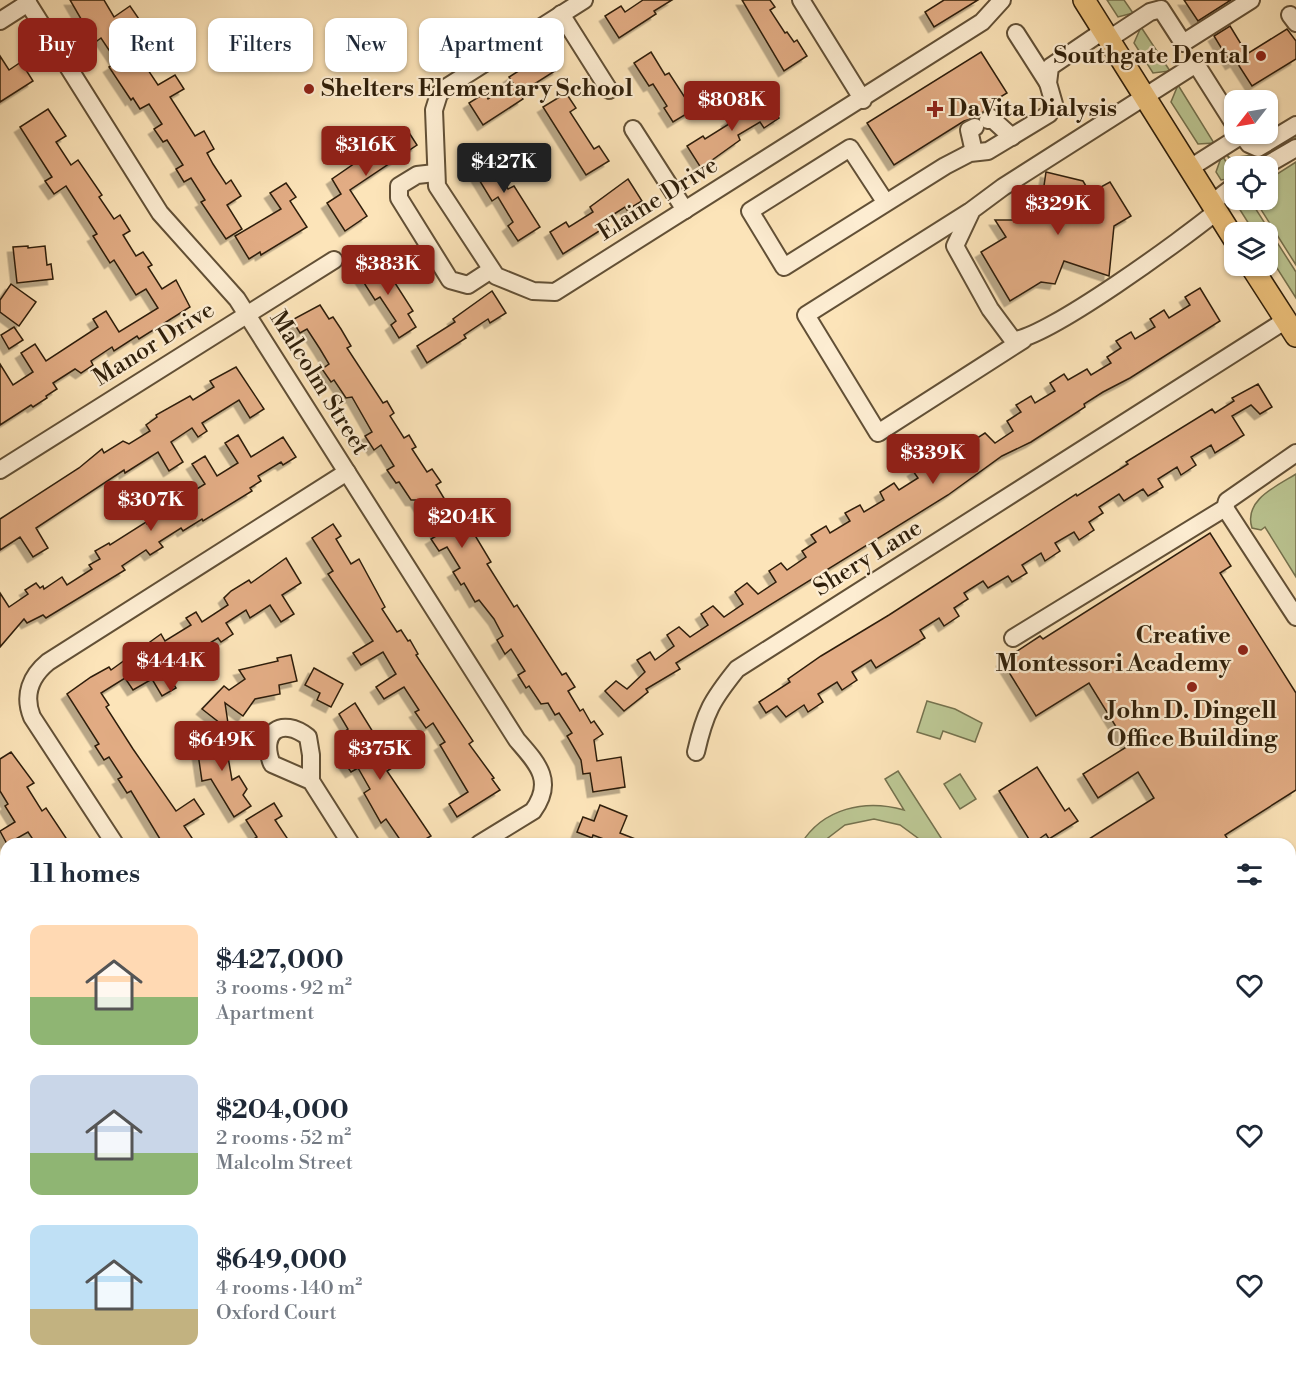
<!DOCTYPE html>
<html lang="en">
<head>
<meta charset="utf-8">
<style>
  :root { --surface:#fff; --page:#f2f2f3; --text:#1f2937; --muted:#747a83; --accent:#8f2418 }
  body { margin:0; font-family:"Libre Bodoni",serif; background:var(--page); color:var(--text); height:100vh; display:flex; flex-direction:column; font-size:22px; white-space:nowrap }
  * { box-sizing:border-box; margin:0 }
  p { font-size:20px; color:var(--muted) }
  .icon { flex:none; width:33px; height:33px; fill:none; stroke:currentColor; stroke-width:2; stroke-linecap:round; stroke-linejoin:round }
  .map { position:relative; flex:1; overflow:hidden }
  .sheet { position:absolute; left:0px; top:838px; width:1296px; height:536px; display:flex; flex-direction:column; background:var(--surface); border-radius:18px 18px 0 0; box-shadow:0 2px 4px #0004 }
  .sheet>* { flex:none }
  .top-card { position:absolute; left:18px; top:18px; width:600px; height:54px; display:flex; gap:12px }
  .needle { width:39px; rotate:239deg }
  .controls { position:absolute; left:1224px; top:90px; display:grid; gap:12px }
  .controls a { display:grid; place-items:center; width:54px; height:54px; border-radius:12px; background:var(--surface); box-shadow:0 2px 4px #0004; font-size:30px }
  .price { position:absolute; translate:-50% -51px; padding:0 14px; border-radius:6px; background:var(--accent); color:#fff; font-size:20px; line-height:39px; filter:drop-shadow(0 2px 3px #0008) }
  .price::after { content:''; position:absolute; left:50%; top:36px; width:18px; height:14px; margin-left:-9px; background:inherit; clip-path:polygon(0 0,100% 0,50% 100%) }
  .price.current { background:#222; color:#fff }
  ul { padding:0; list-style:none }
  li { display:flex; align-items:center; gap:18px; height:150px; padding:0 30px }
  li span { display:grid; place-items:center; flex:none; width:168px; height:120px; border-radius:12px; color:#555 }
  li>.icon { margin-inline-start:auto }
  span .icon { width:72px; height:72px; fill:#fffc; stroke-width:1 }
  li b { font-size:26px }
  h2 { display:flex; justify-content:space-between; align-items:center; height:72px; padding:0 30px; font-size:26px }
  .pill { padding:0 21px; border-radius:12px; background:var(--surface); box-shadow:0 2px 4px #0004; font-size:21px; line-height:54px }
  .pill.current { background:var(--accent); color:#fff }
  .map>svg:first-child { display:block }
  .green { fill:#bbc592; stroke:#75724e; stroke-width:1.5 }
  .building { fill:#e2ac84; stroke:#2f1f0a; stroke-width:1.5; filter:url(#shadow) }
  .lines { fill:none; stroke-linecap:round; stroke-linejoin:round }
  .minor-casing { stroke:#625036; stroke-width:20 }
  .major-casing { stroke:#2f1f0a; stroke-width:24 }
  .minor { stroke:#fdedd2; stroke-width:16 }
  .major { stroke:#eec27c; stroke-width:21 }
  .poi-dot { fill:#8f2418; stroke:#fdedd2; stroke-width:2 }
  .labels { text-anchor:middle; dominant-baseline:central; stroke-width:4.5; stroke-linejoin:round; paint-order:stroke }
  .poi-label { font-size:24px; font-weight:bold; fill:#2f1f0a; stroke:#fdedd2; text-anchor:end }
  .street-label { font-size:24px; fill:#2f1f0a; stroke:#fdedd2 }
</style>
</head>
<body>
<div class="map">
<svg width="1296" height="1373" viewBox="0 0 1296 1373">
  <defs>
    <filter id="shadow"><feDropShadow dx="-5.5" dy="5.5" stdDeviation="0" flood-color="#0004"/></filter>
  </defs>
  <rect width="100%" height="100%" fill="#fce4b9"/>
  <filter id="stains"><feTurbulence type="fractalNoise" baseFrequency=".00333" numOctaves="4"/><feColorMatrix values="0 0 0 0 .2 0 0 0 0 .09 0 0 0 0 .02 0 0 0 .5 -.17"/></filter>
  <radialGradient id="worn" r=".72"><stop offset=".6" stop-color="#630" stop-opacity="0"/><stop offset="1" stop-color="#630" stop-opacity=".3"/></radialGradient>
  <!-- green -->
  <g class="green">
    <path d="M1107,0H1124L1133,13L1118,17Z"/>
    <path d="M1141,27L1170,71L1153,73L1134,43Z"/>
    <path d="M1178,85L1214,143L1198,144L1171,102Z"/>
    <path d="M1296,132V140L1255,166L1234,168L1227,155L1230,158L1261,154Z"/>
    <path d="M1222,155L1234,175V178L1221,180L1216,172Z"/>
    <path d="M1296,162V265L1255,200H1268V180Z"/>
    <path d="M1238,200H1250L1296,272V298L1268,254V232H1254L1237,205Z"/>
    <path d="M1296,474V577L1265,527L1261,530L1252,528C1243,500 1277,486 1296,474Z"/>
    <path d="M927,701L955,709L982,723L975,742L943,731L940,739L917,732Z"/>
    <path d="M898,771L945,844H926L900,825L874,819L845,825L820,844H801C823,808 865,799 904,810L885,779Z"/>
    <path d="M960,774L976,799L960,809L944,784Z"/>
    <path d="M326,1368H443L446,1373H323Z"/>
  </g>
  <!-- building -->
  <g class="building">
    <path d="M70,0H104L114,17L130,6L141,22L129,29L138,43L135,45L142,61L158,85L175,75L184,89L170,97L195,136L204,131L214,149L207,153L213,164L226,184L231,180L241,196L227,205L242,229L226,239L201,202L205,200L191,178L184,182L176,169L183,165L167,140L163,142L154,129L162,124L149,104L140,109L133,98L131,100L109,67L117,62L101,38L97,41L90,30L88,31Z"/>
    <path d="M643,0H672L654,11L656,14L619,38L605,16L621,6L625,12Z"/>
    <path d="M742,0H770L775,7L770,10L785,33L787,32L794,42L797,40L807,56L784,71Z"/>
    <path d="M944,0H978L934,27L925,12Z"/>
    <path d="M1184,0H1231L1198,21Z"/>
    <path d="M1230,26L1247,54L1287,29L1296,41V59L1252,86L1236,61L1231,64L1214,36Z"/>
    <path d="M651,52L665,75L669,73L693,110L673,122L664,108L667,106L653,84L649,86L634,63Z"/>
    <path d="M981,52L1007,93L987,105V108L978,117L964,121L894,165L867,123Z"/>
    <path d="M547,53L558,69L520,93L523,99L483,125L469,103L485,93L488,99L513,83L509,77Z"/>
    <path d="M0,56L9,70L21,62L33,81L0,102Z"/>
    <path d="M566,93L576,108L570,112L594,149L599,146L609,161L586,175L543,107Z"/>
    <path d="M766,97L779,118L764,128L760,122L738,135L740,140L701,168L687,146L703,136L705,139L729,124L727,121Z"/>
    <path d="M48,109L66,136L56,142L71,165L78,160L102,195L99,197L114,219L120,215L130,231L123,235L136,256L143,252L152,265L148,267L162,289L176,280L190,307L139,339L137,336L114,351L112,347L91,361L93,365L81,373L75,369L53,383L57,389L46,396L47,398L33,407L31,405L0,425V364L13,385L33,372L21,353L35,344L46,361L98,327L93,319L106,311L119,332L158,308L146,289L136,295L114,260L110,263L93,236L97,234L66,186L54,194L45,181L52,177L20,127Z"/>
    <path d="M406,128L417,145L350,190L367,216L345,231L327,203L341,194L332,179Z"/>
    <path d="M488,147L498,162L493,165L508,189L514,186L540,227L518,241L508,226L513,222L498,197L492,201L467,160Z"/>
    <path d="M1046,172L1083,181L1090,193L1110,182L1131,216L1114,226L1109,276L1064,261L1055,284L1041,282L1010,301L981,252L1006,237L995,220H1039Z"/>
    <path d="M628,179L642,201L627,210L625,207L600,223L604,228L563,254L550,232L566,222L569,227L593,212L590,207Z"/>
    <path d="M286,183L296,197L290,201L307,227L261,255L260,252L249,259L235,236L281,209L270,193Z"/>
    <path d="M28,246V248L45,246L47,265L51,264L53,279L17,283L13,247Z"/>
    <path d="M379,258L413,311L408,314L416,327L399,338L391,325L396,321L380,297L375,300L357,272Z"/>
    <path d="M11,284L36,302L19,326L0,312V300Z"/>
    <path d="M1200,288L1220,321L1130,378L1103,392L1084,404L1085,407L1031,442L1002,456L948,495L676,663L680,669L646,689L648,692L624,711L605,691L616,681L627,689L645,672L637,660L650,652L655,660L674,646L667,635L679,627L690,637L708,625L701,614L713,606L724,617L743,604L735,592L747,583L758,594L776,582L769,571L781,563L787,570L806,557L802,551L816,542L811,535L826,526L830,533L850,521L845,513L860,505L864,512L884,500L880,492L894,483L899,490L918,478L913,471L927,462L932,469L952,456L947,449L962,440L965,446L985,433L995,443L1013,431L1007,421L1021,412L1016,405L1031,396L1035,403L1055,391L1050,383L1064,374L1068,380L1087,369L1091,375L1111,363L1107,357L1121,348L1116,341L1131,332L1135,339L1155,327L1150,319L1164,310L1169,318L1190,305L1185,297Z"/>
    <path d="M492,291L506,313L490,323L488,319L464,335L466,338L427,363L417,346L455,322L453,319Z"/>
    <path d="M320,305L329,319L333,317L341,329L351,346L347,348L383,403L387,401L394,413L390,416L404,438L409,435L416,447L412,449L427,472L432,469L441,482L436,485L448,505L452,503L458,514L461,512L491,562L487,564L514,607L517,605L562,675L566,673L575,687L568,691L580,711L583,709L591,723L594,721L603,734L594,740L597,761L621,757L625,787L593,792L590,773L583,774L581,760L567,736L572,733L559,713L555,715L548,703L541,704L529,686L526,688L518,675L525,671L511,649L505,654L497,640L503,636L494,619L479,600L475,602L464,583L461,585L453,572L460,568L447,547L439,551L431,539L438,535L416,500H411L399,482L396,483L387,470L394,466L381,445L374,450L365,436L372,432L352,397L346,398L334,380L331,382L322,369L329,364L320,349L307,329L300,333L292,320Z"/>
    <path d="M14,327L23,340L9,349L1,335Z"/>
    <path d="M236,367L264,409L250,418L239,400L202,423L207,431L198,437L192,428L171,442L183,462L169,471L158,452L125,473L124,470L36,528L48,548L33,557L20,537L0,550V519L79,468L102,449L104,453L123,441L129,444L150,431L146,425L157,417L156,415L190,396L193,400L214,387L210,381Z"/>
    <path d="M1258,384L1272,407L1260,414L1251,405L1232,416L1244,435L1215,453L1211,445L1191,457L1196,465L1181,475L1177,467L1158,479L1163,487L1148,496L1143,489L1124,501L1119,494L1099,507L1103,513L1089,522L1094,530L1079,540L1074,532L1055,543L1060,551L1045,561L1041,553L1022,565L1027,573L1012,582L1008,576L988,588L983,581L964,593L968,599L954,608L959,616L944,626L939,618L920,630L925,638L876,668L871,660L852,672L857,680L842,690L837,682L818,694L823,702L808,712L804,705L786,717L777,706L766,713L759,702L790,682L788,679L821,656L889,615L1076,494L1077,496L1128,464L1126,462L1212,409L1215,413L1234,401L1232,398Z"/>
    <path d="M238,435L251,457L283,437L296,457L283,465L281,462L258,476L261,481L250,488L252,491L203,521L202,519L183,531L181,528L159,542L163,547L150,555L146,550L122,566L125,570L46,618L43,615L27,623L24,619L0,647V593L9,607L28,594L25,590L36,583L40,588L43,586L44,589L62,577L67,585L92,569L89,565L100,559L95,551L109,543L110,545L146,522L147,524L189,498L187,495L205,484L192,464L205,456L217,476L238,463L225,443Z"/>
    <path d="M333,524L341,536L336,539L351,564L359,559L385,607L382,609L397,632L401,630L408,641L410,640L418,654L416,655L473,741L469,744L494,778L492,779L500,790L457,817L449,804L468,792L440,745L445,742L433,723L426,728L415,712L419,710L404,687L384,699L376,687L396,674L383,652L361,665L353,653L373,641L328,574L333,571L312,538Z"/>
    <path d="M1210,533L1231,566L1220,573L1296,693V790L1225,835L1231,844H1081L1154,798L1138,772L1098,798L1083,774L1128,746L1089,683L1036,716L1002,661L1040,636L1043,639Z"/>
    <path d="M286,558L301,583L282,595L294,614L281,622L270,605L250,618L246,610L226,623L233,634L221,642L218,638L165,670L176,688L162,696L152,679L133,690L125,678L101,693L109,705L106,707L133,749L176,811L194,799L204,814L184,826L196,844H163L131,791L127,793L118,779L122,777L109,757L104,760L95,746L99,744L67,694L91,677L109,667L111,670L161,634L165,641L191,625L186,618L196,612L202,622L228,605L224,598L231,591L249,580L251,583Z"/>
    <path d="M291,655L297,681L279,685L280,694L255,699L243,716L225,703L229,730L202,709L224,686L229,690L245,679L239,670L278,661L277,658Z"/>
    <path d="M314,668L343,684L331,707L317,700L320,693L305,685Z"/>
    <path d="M355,703L373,732L367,736L381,759L384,757L392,768L387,771L431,836L417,844H403L386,819L381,823L364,793L370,789L358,768L351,772L342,759L354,751L343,733L348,729L339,714Z"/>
    <path d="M229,735L231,750L227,751L232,780L239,776L247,789L243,795L251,806L234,817L211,779L202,781L196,740Z"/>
    <path d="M11,752L34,783L27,787L42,811L46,808L70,844H36L28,832L7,844L0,831L15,822L5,806L8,804L0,791V759Z"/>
    <path d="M1037,767L1065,811L1069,808L1078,821L1049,839L1046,834L1032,844L999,791Z"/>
    <path d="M274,803L282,816L275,820L291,844H246L257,837L246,820Z"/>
    <path d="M600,805L627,816L620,833L648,844H617L593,835L592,838L577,832L583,817L594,821Z"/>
  </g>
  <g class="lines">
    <!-- minor casing -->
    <g class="minor-casing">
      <g id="minor">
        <path d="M26,0L160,213L237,299L517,740C537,763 555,781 533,811L479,844"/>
        <path d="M584,0L447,87L439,94L434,110L437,186L496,276L533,291L555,292L982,22L1002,0"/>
        <path d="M801,0L863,100"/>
        <path d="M561,14L609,90"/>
        <path d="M1290,15L1296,23"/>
        <path d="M0,21L28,3"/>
        <path d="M1016,33L1048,83"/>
        <path d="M1109,39L1150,12L1161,9L1183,43L1251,0"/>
        <path d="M988,120L991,118L1012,137"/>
        <path d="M633,129L685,210"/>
        <path d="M1242,135L1249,144L1258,148L1296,125"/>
        <path d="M974,152L969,130L975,127"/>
        <path d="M1265,166L1296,148"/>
        <path d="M1190,168L1242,135L1240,134"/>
        <path d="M435,173L417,175L399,186V198L450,280L468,285L491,270"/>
        <path d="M886,203L850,148L750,211L784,267L945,166L970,153L988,151L1049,114L1054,104L1048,83L1050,67L1103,31"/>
        <path d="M1212,203L1234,186"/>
        <path d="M1217,211C1187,236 1045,340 1013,340L990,309L955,246L972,210L1003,187L1196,64L1234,124"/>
        <path d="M969,212L806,315L878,433L1023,340"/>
        <path d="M0,470L334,260"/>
        <path d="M1225,508L1296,617"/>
        <path d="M1013,638L1225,508L1227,501L1296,453"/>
        <path d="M696,752C705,712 712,700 737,669L1286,320"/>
        <path d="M311,781L272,764C259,733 281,716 308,737L311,755V781L351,844"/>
        <path d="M115,844L32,717C23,695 31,676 48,662L347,472"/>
        <path d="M1290,891L1296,887"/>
        <path d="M1290,990L1296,986"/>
        <path d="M0,1014L6,1024"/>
        <path d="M1290,1031L1296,1027"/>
        <path d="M1290,1259L1296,1268"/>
        <path d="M1290,1323L1296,1319"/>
        <path d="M506,1368L509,1373"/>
        <path d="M1081,1368L1084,1373"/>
        <path d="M759,1373L766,1368"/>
        <path d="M1211,1373L1219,1368"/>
      </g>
    </g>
    <!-- major casing -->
    <g class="major-casing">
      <g id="major">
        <path d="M1084,0L1234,239"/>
        <path d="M1251,266L1296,336"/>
      </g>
    </g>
    <!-- minor -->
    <use href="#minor" class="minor"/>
    <!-- major -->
    <use href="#major" class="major"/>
  </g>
  <!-- markers -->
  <g class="poi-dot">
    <circle cx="1261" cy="56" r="6"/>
    <circle cx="309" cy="89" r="6"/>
    <path d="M932 100h6v6h6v6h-6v6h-6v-6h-6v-6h6z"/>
    <circle cx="1243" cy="650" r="6"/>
    <circle cx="1192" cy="687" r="6"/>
  </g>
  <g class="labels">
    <!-- poi labels -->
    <g class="poi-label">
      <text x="1249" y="56">Southgate Dental</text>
      <text x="321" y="89" text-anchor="start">Shelters Elementary School</text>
      <text x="948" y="109" text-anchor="start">DaVita Dialysis</text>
      <text x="1231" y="636">Creative<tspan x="1231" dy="28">Montessori Academy</tspan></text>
      <text x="1192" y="711" text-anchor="middle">John D. Dingell<tspan x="1192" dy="28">Office Building</tspan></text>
    </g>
    <!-- street labels -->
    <g class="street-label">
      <text transform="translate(658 199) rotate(-32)">Elaine Drive</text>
      <text transform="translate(154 344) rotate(-32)">Manor Drive</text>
      <text transform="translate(319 383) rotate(58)">Malcolm Street</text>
      <text transform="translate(868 558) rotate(-32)">Shery Lane</text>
    </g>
  </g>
  <rect width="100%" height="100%" filter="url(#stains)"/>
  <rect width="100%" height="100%" fill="url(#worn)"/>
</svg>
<div class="controls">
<a><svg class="needle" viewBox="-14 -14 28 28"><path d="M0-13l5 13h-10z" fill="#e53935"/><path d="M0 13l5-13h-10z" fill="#747a83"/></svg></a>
<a><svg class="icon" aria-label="locate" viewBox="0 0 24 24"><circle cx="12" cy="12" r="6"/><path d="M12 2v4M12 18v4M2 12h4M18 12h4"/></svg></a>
<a><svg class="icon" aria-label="layers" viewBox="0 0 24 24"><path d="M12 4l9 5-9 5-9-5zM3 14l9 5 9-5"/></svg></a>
</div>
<b class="price" style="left:732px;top:132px">$808K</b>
<b class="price" style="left:366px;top:177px">$316K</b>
<b class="price current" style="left:504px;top:194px">$427K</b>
<b class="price" style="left:1058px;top:236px">$329K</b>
<b class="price" style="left:388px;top:296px">$383K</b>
<b class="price" style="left:933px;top:485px">$339K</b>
<b class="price" style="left:151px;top:532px">$307K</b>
<b class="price" style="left:462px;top:549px">$204K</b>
<b class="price" style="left:171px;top:693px">$444K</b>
<b class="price" style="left:222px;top:772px">$649K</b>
<b class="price" style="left:380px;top:781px">$375K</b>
<div class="top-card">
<a class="pill current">Buy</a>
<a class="pill">Rent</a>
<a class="pill">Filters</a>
<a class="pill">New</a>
<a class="pill">Apartment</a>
</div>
<section class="sheet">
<h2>11 homes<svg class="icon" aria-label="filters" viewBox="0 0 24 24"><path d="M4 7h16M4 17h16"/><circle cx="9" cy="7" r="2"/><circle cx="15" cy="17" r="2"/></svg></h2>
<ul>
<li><span style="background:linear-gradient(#ffd9b3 60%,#8fb573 0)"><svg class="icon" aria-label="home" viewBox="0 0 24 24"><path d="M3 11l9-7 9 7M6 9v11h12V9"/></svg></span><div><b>$427,000</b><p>3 rooms · 92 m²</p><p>Apartment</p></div><svg class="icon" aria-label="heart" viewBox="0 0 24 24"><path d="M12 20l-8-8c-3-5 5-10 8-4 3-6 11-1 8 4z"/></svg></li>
<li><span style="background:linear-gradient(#c9d6e8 65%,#8fb573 0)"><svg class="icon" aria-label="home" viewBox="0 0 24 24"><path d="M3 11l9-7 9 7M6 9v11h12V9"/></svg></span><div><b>$204,000</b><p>2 rooms · 52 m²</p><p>Malcolm Street</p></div><svg class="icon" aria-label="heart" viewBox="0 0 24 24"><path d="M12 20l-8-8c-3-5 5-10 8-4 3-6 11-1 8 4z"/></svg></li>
<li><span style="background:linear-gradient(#bfe0f5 70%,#c2b280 0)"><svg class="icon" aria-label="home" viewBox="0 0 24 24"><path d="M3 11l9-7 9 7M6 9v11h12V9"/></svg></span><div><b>$649,000</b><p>4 rooms · 140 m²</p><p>Oxford Court</p></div><svg class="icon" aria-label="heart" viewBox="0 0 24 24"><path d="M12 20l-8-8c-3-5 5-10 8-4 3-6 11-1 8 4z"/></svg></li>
</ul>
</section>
</div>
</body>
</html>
